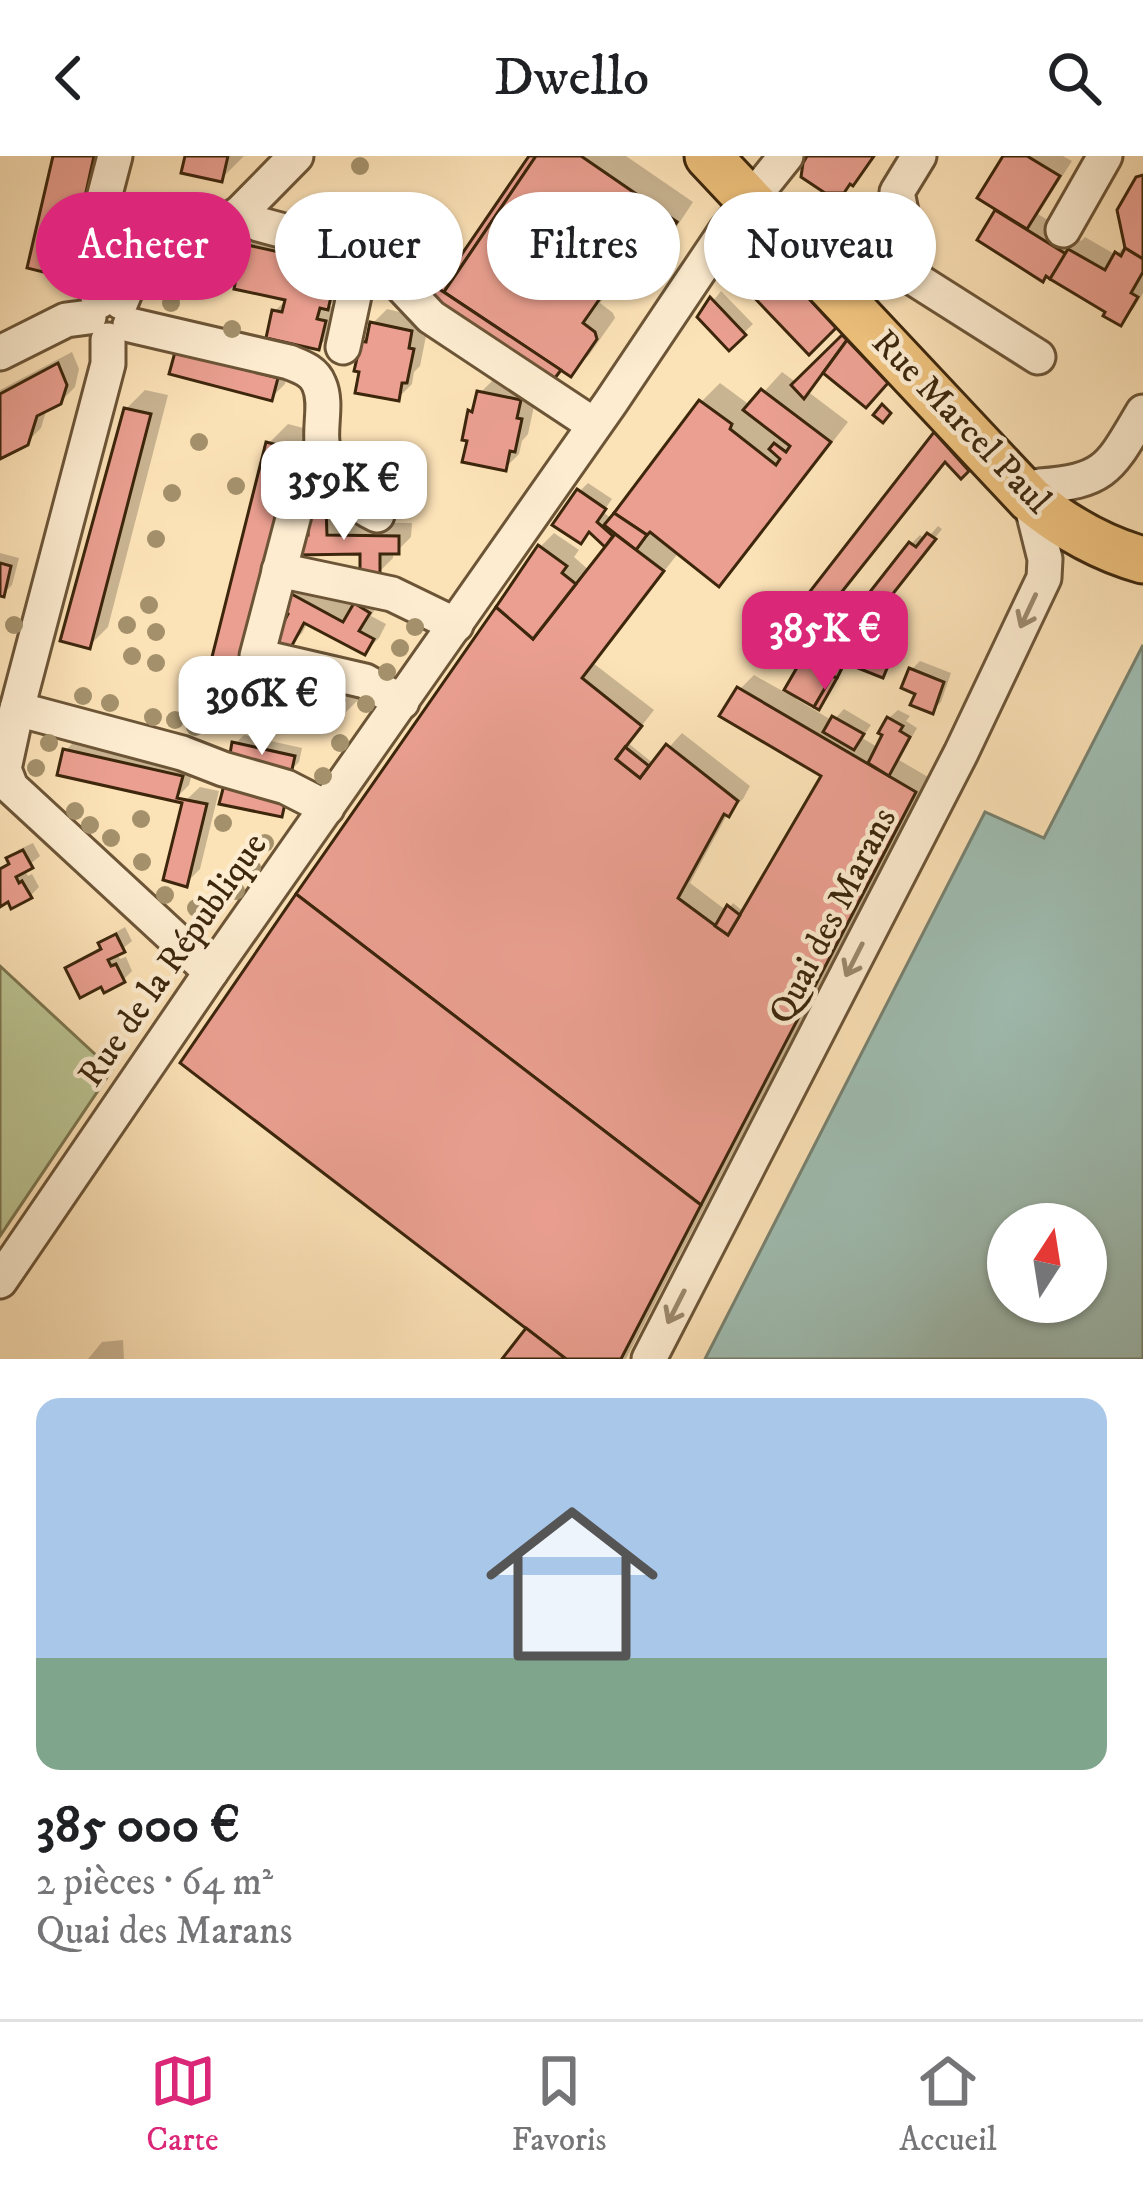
<!DOCTYPE html>
<html lang="fr">
<head>
<meta charset="utf-8">
<style>
  :root { --surface:#fff; --page:#f2f2f2; --text:#202124; --muted:#757577; --line:#e0e0e0; --accent:#db2777 }
  body { margin:0; font-family:"IM FELL DW Pica",serif; background:var(--page); color:var(--text); height:100vh; display:flex; flex-direction:column; font-size:45px; white-space:nowrap }
  * { box-sizing:border-box; margin:0 }
  p { font-size:39px; color:var(--muted) }
  .icon { flex:none; width:66px; height:66px; fill:none; stroke:currentColor; stroke-width:2; stroke-linecap:round; stroke-linejoin:round }
  .map { position:relative; height:1203px; overflow:hidden }
  .side { display:flex; flex-direction:column; background:var(--surface); flex:1 }
  .side>* { flex:none }
  .hud { position:absolute; left:36px; top:36px; width:1071px; height:108px; display:flex; gap:24px }
  .needle { width:78px; rotate:12deg }
  .fabs { position:absolute; left:987px; top:1047px; display:grid; gap:24px }
  .fabs a { display:grid; place-items:center; width:120px; height:120px; border-radius:50%; background:var(--surface); box-shadow:0 3px 9px #0004; font-size:60px }
  .price { position:absolute; translate:-50% -102px; padding:0 27px; border-radius:24px; background:#fff; color:#222; font-size:39px; line-height:78px; filter:drop-shadow(0 3px 6px #0008) }
  .price::after { content:''; position:absolute; left:50%; top:72px; width:36px; height:27px; margin-left:-18px; background:inherit; clip-path:polygon(0 0,100% 0,50% 100%) }
  .price.on { background:var(--accent); color:#fff }
  ul { padding:0; list-style:none }
  li { display:grid; align-content:center; gap:24px; height:636px; padding:0 36px }
  li+li { border-top:3px solid var(--line) }
  li span { display:grid; place-items:center; height:372px; border-radius:24px; color:#555 }
  li>.icon { margin-inline-start:auto }
  span .icon { width:216px; height:216px; fill:#fffc; stroke-width:1 }
  li b { font-size:51px }
  .tag { padding:0 42px; border-radius:54px; background:var(--surface); box-shadow:0 3px 9px #0004; font-size:42px; line-height:108px }
  .tag.on { background:var(--accent); color:#fff }
  header { display:flex; justify-content:space-between; align-items:center; height:156px; padding:0 36px; background:var(--surface); font-size:54px; font-weight:600 }
  .dock { display:flex; justify-content:space-around; align-items:center; height:168px; border-top:3px solid var(--line); background:var(--surface); font-size:33px; color:var(--muted) }
  .dock a { display:grid; justify-items:center; gap:6px }
  .dock .on { color:var(--accent) }
  .map>svg:first-child { display:block }
  .green { fill:#bbc492; stroke:#7c754f; stroke-width:3 }
  .water { fill:#9fbdb2; stroke:#778170; stroke-width:3; fill-rule:evenodd }
  .shadow { fill:#0003 }
  .building { fill:#ea9f90; stroke:#3c260c; stroke-width:3 }
  .lines { fill:none; stroke-linecap:round; stroke-linejoin:round }
  .minor-casing { stroke:#6c5537; stroke-width:39 }
  .major-casing { stroke:#3c260c; stroke-width:51 }
  .minor { stroke:#fdecd0; stroke-width:33 }
  .major { stroke:#eec17c; stroke-width:45 }
  .tree { fill:#a4916c }
  .oneway { stroke:#9c896e }
  .labels { text-anchor:middle; dominant-baseline:central; stroke-width:9; stroke-linejoin:round; paint-order:stroke }
  .street-label { font-size:36px; fill:#3c260c; stroke:#fdecd0 }
</style>
</head>
<body>
<header><svg class="icon" aria-label="back" viewBox="0 0 24 24"><path d="M15 5l-7 7 7 7"/></svg>Dwello<svg class="icon" aria-label="search" viewBox="0 0 24 24"><circle cx="10" cy="10" r="6"/><path d="M15 15l6 6"/></svg></header>
<div class="map">
<svg width="1143" height="1203" viewBox="0 0 1143 1203">
  <rect width="100%" height="100%" fill="#fce2b7"/>
  <filter id="stains"><feTurbulence type="fractalNoise" baseFrequency=".00167" numOctaves="4"/><feColorMatrix values="0 0 0 0 .2 0 0 0 0 .09 0 0 0 0 .02 0 0 0 .5 -.17"/></filter>
  <radialGradient id="worn" r=".72"><stop offset=".6" stop-color="#630" stop-opacity="0"/><stop offset="1" stop-color="#630" stop-opacity=".3"/></radialGradient>
  <!-- green -->
  <path class="green" d="M0,810L112,914L0,1080Z"/>
  <!-- water -->
  <path class="water" d="M1143,489V1203H705L985,656L1044,682ZM1008,1068H1086V1146H1008Z"/>
  <!-- shadow -->
  <g class="shadow">
    <path d="M56,0H114L93,91L66,118Z"/>
    <path d="M188,0H244L221,23Z"/>
    <path d="M533,0H626L693,46L674,75L655,94L662,100L652,113L632,101L600,147L613,157L615,162L589,199L570,217L562,212L549,226L436,131L449,117Z"/>
    <path d="M1007,0H1063L1072,5L1038,58L1081,85L1085,81L1116,99L1127,88L1138,23L1143,18V137L1134,152L1120,166L1109,155L981,83L1000,53Z"/>
    <path d="M260,76L350,95L341,137L329,150L338,152L333,177L318,191L275,155L288,142L246,90Z"/>
    <path d="M765,89L848,156L809,195L747,94L751,90Z"/>
    <path d="M721,135L753,168L729,191L701,160Z"/>
    <path d="M387,153L425,162L422,179L426,180L420,210L414,216L412,228L398,242L364,187L370,180L373,167Z"/>
    <path d="M853,172L894,216L865,248L824,214L807,235L848,266L737,409L719,427L679,396L593,507L654,554L628,587L654,608L682,577L750,630L743,643L728,657L690,727L727,755L733,747L745,757L826,619L740,533L754,519L786,537L813,490L822,482L851,499L836,518L799,538L796,543L833,565L844,553L871,569L862,582L879,592L889,562L898,554L910,560L906,565L917,572L899,604L928,621L626,1203H506L530,1172L540,391L554,377L579,394L574,401L590,415L609,390L591,374L581,384L580,335L588,327L612,343L603,356L612,363L702,245L720,227L751,250L782,216L797,227Z"/>
    <path d="M205,182L290,208L285,228L271,242Z"/>
    <path d="M72,196L79,213L75,231L60,246L47,252L41,272L26,287L0,300V234Z"/>
    <path d="M494,223L533,231L530,248L534,250L528,278L522,285L519,298L505,312L471,256L477,250L480,237Z"/>
    <path d="M145,234L168,239L108,471L89,490L126,253Z"/>
    <path d="M954,260L986,294L961,319L947,304L841,437L864,447L911,388L920,379L926,384L938,370L942,373L878,453L880,454L851,486L792,463L936,278Z"/>
    <path d="M288,268L311,274L254,499L362,525L358,544L339,563L238,525L210,518L269,287Z"/>
    <path d="M325,337L339,338L340,366L412,367L411,381L397,395H393V402L379,416L362,395L298,396L311,352Z"/>
    <path d="M0,397L19,402L12,429L3,438L0,437Z"/>
    <path d="M302,423L355,451L370,435L382,442L371,460L386,468L379,482L365,496L308,466L302,477L288,491L292,457L288,437Z"/>
    <path d="M868,492L892,501L886,515L864,495Z"/>
    <path d="M920,505L951,517L941,546L932,555L919,537L911,514Z"/>
    <path d="M244,579L302,592L299,606L290,615L235,588Z"/>
    <path d="M80,580L195,606L189,629L175,643L66,594Z"/>
    <path d="M200,631L219,635L200,713L186,727L185,645Z"/>
    <path d="M33,687L40,700L24,713L28,720L32,718L39,731L30,740L9,742L0,747V711L11,705L10,703L18,694Z"/>
    <path d="M125,771L132,785L117,797L120,803L126,801L132,815L123,824L68,812L77,804L103,790L102,788L111,779Z"/>
    <path d="M123,1184L124,1203H88L102,1186Z"/>
  </g>
  <!-- building -->
  <g class="building">
    <path d="M53,0H94L67,122L27,112Z"/>
    <path d="M185,0H228L222,26L181,17Z"/>
    <path d="M529,0H536L444,136L438,133Z"/>
    <path d="M536,0H581L677,66L655,98L639,86L628,102L583,167L595,176L597,183L571,221L444,136Z"/>
    <path d="M807,0H874L853,30L850,28L844,37H825L801,21L803,7Z"/>
    <path d="M1003,0H1027L1060,20L1027,73L977,42Z"/>
    <path d="M1143,19V103L1125,92L1117,54L1136,21Z"/>
    <path d="M995,54L1066,98L1050,123L1046,120L1043,126L977,84Z"/>
    <path d="M639,86L655,98L645,113L628,102Z"/>
    <path d="M243,88L338,109L328,154L320,152L317,163L326,165L319,194L266,182L272,154L282,156L285,144L234,133Z"/>
    <path d="M744,92H761L775,106L733,109Z"/>
    <path d="M1125,92L1143,103V116L1131,137L1138,141L1121,170L1103,160L1105,156L1050,123L1068,93L1105,114L1115,96L1121,100Z"/>
    <path d="M775,106L836,172L809,199L745,132L739,137L724,121L733,109Z"/>
    <path d="M433,129L561,214L549,230L422,146Z"/>
    <path d="M710,141L746,179L729,195L697,161Z"/>
    <path d="M370,166L412,175L409,192L414,193L407,227H402L399,245L355,237L359,216L354,215L361,185L366,186Z"/>
    <path d="M842,179L847,184L804,243L791,229Z"/>
    <path d="M847,184L888,227L866,252L823,217Z"/>
    <path d="M175,196L260,213L259,217L278,222L272,245L169,218Z"/>
    <path d="M58,207L67,229L61,248L37,260L28,289L0,303V238Z"/>
    <path d="M761,233L831,286L719,431L650,376L647,379L614,357L699,244L732,268L730,273L776,309L780,303L769,293L774,287L786,296L790,290L743,254Z"/>
    <path d="M477,235L521,244L517,262L522,263L515,296L510,295L506,315L462,306L467,285L462,284L468,254L472,256Z"/>
    <path d="M882,248L891,257L883,267L873,259Z"/>
    <path d="M124,252L151,258L90,493L60,485Z"/>
    <path d="M934,276L969,315L961,323L945,306L825,457L864,474L851,489L787,465Z"/>
    <path d="M266,286L294,293L237,518L344,544L340,566L231,541L234,528L207,521Z"/>
    <path d="M577,333L606,353L597,366L613,380L605,391L589,376L581,388L552,369Z"/>
    <path d="M308,350L326,351L327,379L399,380V398H380V419H360V398L295,399V379H308Z"/>
    <path d="M614,357L647,379L636,394L604,369Z"/>
    <path d="M927,377L936,383L877,458L862,446L909,386L916,391Z"/>
    <path d="M615,378L664,415L582,522L642,570L616,603L640,622L666,588L738,645L729,661L724,658L678,742L728,779L821,620L719,560L737,531L916,636L701,1049L296,738L496,451L533,483Z"/>
    <path d="M538,389L567,410L562,417L576,428L533,483L496,451Z"/>
    <path d="M0,407L11,410L4,441L0,440Z"/>
    <path d="M286,435L343,466L354,447L370,457L359,475L374,483L365,499L304,467L289,495L273,486L288,458L277,451Z"/>
    <path d="M810,489L844,508L837,522L832,520L814,551L784,534Z"/>
    <path d="M861,494L890,505L883,522L855,511Z"/>
    <path d="M909,512L944,526L933,558L910,549L915,538L901,532Z"/>
    <path d="M832,520L837,522L819,554L814,551Z"/>
    <path d="M832,560L864,578L854,594L823,576Z"/>
    <path d="M887,561L903,570L900,575L910,581L889,620L868,607L882,579L878,577Z"/>
    <path d="M232,586L295,600L291,618L229,604Z"/>
    <path d="M625,591L649,610L640,622L616,603Z"/>
    <path d="M63,593L183,620L177,642L207,648L187,731L163,724L182,647L57,619Z"/>
    <path d="M224,629L286,643L282,661L219,648Z"/>
    <path d="M23,694L33,712L16,721L19,727L22,725L32,742L11,753L8,746L0,751V713L9,708L6,702Z"/>
    <path d="M296,738L701,1049L621,1203H566L180,907Z"/>
    <path d="M727,749L740,759L728,779L715,770Z"/>
    <path d="M116,778L125,796L108,804L111,810L116,808L125,826L104,837L101,831L80,842L65,812L101,793L98,787Z"/>
    <path d="M526,1172L566,1203H502Z"/>
  </g>
  <g class="lines">
    <!-- minor casing -->
    <g class="minor-casing">
      <g id="minor">
        <path d="M919,0L897,36L915,123L1038,201"/>
        <path d="M240,57L258,68L336,89"/>
        <path d="M1063,74L1105,0"/>
        <path d="M100,145L88,115V103L115,0"/>
        <path d="M121,146L128,129L240,57L296,0"/>
        <path d="M130,169L289,206C301,211 314,215 319,228C327,246 320,267 322,286C325,320 348,345 377,359"/>
        <path d="M108,184V208L17,553L4,613L11,631L211,816"/>
        <path d="M343,191L358,121L370,113L397,125L431,161L594,269"/>
        <path d="M0,197L66,164L89,161"/>
        <path d="M322,288L295,355L257,500L365,525L402,546"/>
        <path d="M1040,330C1107,325 1110,311 1143,256"/>
        <path d="M279,414L392,438L456,469"/>
        <path d="M17,553L182,597L223,613L286,631L327,652"/>
        <path d="M0,1125L211,816L611,246L725,76L786,0"/>
        <path d="M649,1203L961,597L1044,422L1045,403L1030,343"/>
      </g>
    </g>
    <!-- major casing -->
    <g class="major-casing">
      <path id="major" d="M708,0L1030,343C1064,371 1100,392 1143,404"/>
    </g>
    <!-- minor -->
    <use href="#minor" class="minor"/>
    <!-- major -->
    <use href="#major" class="major"/>
  </g>
  <!-- trees -->
  <g class="tree">
    <circle cx="360" cy="10" r="9"/>
    <circle cx="342" cy="49" r="9"/>
    <circle cx="330" cy="66" r="9"/>
    <circle cx="348" cy="76" r="9"/>
    <circle cx="375" cy="93" r="9"/>
    <circle cx="221" cy="112" r="9"/>
    <circle cx="419" cy="124" r="9"/>
    <circle cx="187" cy="130" r="9"/>
    <circle cx="171" cy="147" r="9"/>
    <circle cx="232" cy="173" r="9"/>
    <circle cx="199" cy="286" r="9"/>
    <circle cx="236" cy="330" r="9"/>
    <circle cx="172" cy="337" r="9"/>
    <circle cx="156" cy="383" r="9"/>
    <circle cx="149" cy="449" r="9"/>
    <circle cx="14" cy="469" r="9"/>
    <circle cx="127" cy="469" r="9"/>
    <circle cx="415" cy="471" r="9"/>
    <circle cx="156" cy="476" r="9"/>
    <circle cx="400" cy="492" r="9"/>
    <circle cx="132" cy="500" r="9"/>
    <circle cx="156" cy="507" r="9"/>
    <circle cx="387" cy="516" r="9"/>
    <circle cx="83" cy="540" r="9"/>
    <circle cx="110" cy="547" r="9"/>
    <circle cx="366" cy="548" r="9"/>
    <circle cx="153" cy="561" r="9"/>
    <circle cx="175" cy="564" r="9"/>
    <circle cx="195" cy="571" r="9"/>
    <circle cx="49" cy="587" r="9"/>
    <circle cx="340" cy="587" r="9"/>
    <circle cx="36" cy="612" r="9"/>
    <circle cx="323" cy="620" r="9"/>
    <circle cx="75" cy="655" r="9"/>
    <circle cx="141" cy="663" r="9"/>
    <circle cx="223" cy="667" r="9"/>
    <circle cx="90" cy="669" r="9"/>
    <circle cx="111" cy="682" r="9"/>
    <circle cx="265" cy="687" r="9"/>
    <circle cx="142" cy="706" r="9"/>
    <circle cx="252" cy="712" r="9"/>
    <circle cx="236" cy="735" r="9"/>
    <circle cx="165" cy="739" r="9"/>
    <circle cx="196" cy="752" r="9"/>
  </g>
  <!-- one-way arrows -->
  <defs><path id="oneway-shaft" d="M-6 0H5M1.5-3L5.5 0L1.5 3" fill="none" stroke-width="1.6" stroke-linecap="round" stroke-linejoin="round" transform="scale(3)"/></defs>
  <g class="oneway">
    <use href="#oneway-shaft" transform="translate(1028 455) rotate(115)"/>
    <use href="#oneway-shaft" transform="translate(854 804) rotate(117)"/>
    <use href="#oneway-shaft" transform="translate(676 1151) rotate(117)"/>
  </g>
  <g class="labels">
    <!-- street labels -->
    <g class="street-label">
      <text transform="translate(961 266) rotate(46)">Rue Marcel Paul</text>
      <text transform="translate(833 760) rotate(-63)">Quai des Marans</text>
      <text transform="translate(173 804) rotate(-55)">Rue de la République</text>
    </g>
  </g>
  <rect width="100%" height="100%" filter="url(#stains)"/>
  <rect width="100%" height="100%" fill="url(#worn)"/>
</svg>
<div class="fabs">
<a><svg class="needle" viewBox="-14 -14 28 28"><path d="M0-13l5 13h-10z" fill="#e53935"/><path d="M0 13l5-13h-10z" fill="#757577"/></svg></a>
</div>
<b class="price" style="left:344px;top:387px">359K €</b>
<b class="price on" style="left:825px;top:537px">385K €</b>
<b class="price" style="left:262px;top:602px">396K €</b>
<div class="hud">
<a class="tag on">Acheter</a>
<a class="tag">Louer</a>
<a class="tag">Filtres</a>
<a class="tag">Nouveau</a>
</div>
</div>
<section class="side">
<ul>
<li><span style="background:linear-gradient(#a9c7e8 70%,#7fa58c 0)"><svg class="icon" aria-label="home" viewBox="0 0 24 24"><path d="M3 11l9-7 9 7M6 9v11h12V9"/></svg></span><div><b>385 000 €</b><p>2 pièces · 64 m²</p><p>Quai des Marans</p></div></li>
</ul>
</section>
<nav class="dock">
<a class="on"><svg class="icon" aria-label="map" viewBox="0 0 24 24"><path d="M3 6l6-2 6 2 6-2v14l-6 2-6-2-6 2zM9 4v14M15 6v14"/></svg>Carte</a>
<a><svg class="icon" aria-label="saved" viewBox="0 0 24 24"><path d="M7 4h10v16l-5-4-5 4z"/></svg>Favoris</a>
<a><svg class="icon" aria-label="home" viewBox="0 0 24 24"><path d="M3 11l9-7 9 7M6 9v11h12V9"/></svg>Accueil</a>
</nav>
</body>
</html>
